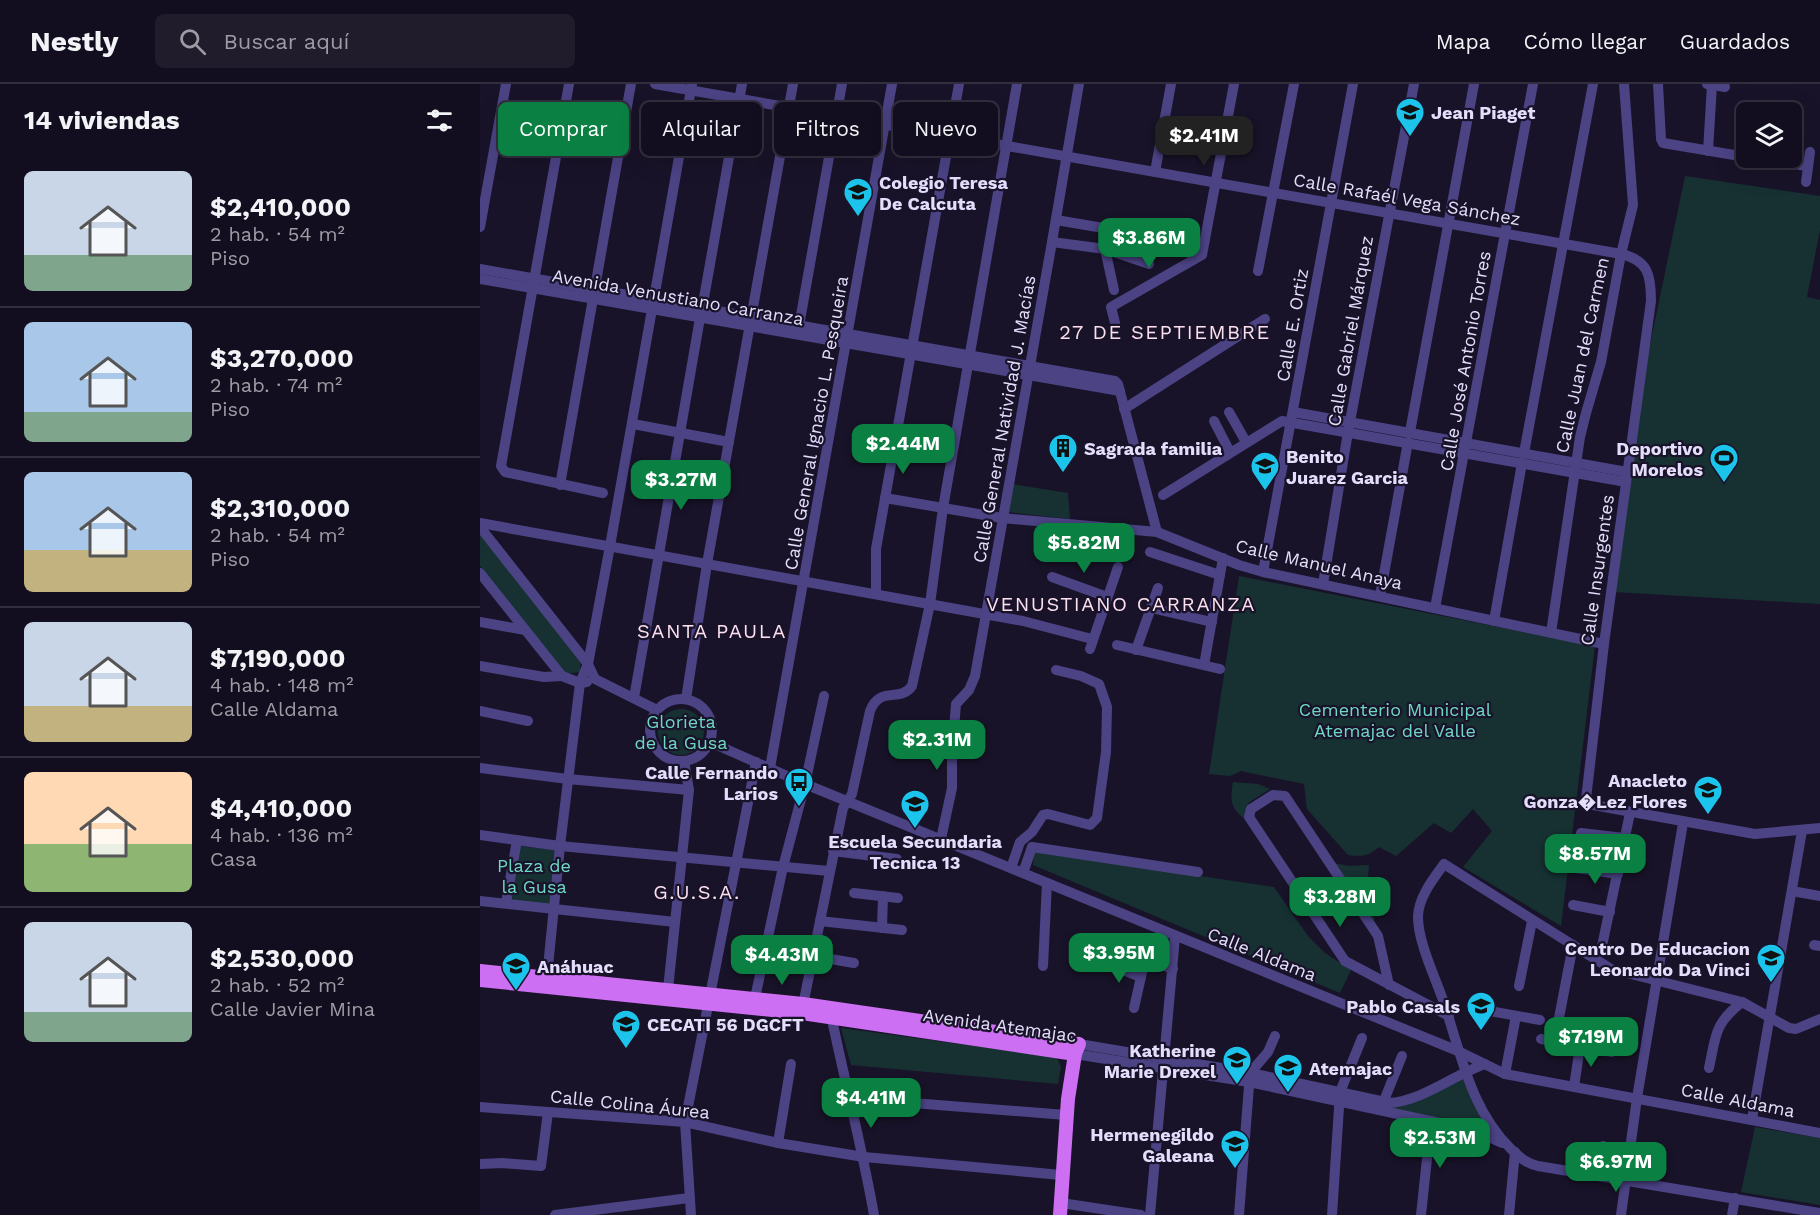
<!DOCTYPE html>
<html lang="es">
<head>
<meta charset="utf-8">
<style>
  :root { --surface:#130e1f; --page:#201c2c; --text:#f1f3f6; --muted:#9d9ca4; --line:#322e3d; --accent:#0b8043 }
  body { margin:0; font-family:"Work Sans",sans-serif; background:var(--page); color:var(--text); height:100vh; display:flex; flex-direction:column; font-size:22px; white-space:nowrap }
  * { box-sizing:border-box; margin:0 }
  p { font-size:20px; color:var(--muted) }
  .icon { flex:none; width:33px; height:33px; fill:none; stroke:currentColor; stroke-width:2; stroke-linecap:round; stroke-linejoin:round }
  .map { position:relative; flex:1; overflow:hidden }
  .panel { display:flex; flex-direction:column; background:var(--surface); width:480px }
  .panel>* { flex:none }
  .banner { position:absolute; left:18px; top:18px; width:570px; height:54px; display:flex; gap:12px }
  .fabs { position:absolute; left:1256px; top:18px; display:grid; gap:12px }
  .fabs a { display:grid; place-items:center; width:66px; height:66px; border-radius:9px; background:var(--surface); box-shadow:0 6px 24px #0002,0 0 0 2px var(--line); font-size:30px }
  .price { position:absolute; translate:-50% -51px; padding:0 14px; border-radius:12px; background:var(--accent); color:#fff; font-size:20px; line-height:39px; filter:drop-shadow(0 2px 3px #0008) }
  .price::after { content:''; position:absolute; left:50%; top:36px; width:18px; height:14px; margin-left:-9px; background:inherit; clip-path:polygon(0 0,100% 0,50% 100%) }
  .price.on { background:#222; color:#fff }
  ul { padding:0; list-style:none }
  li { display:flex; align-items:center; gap:18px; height:150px; padding:0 24px }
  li+li { border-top:2px solid var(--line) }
  li span { display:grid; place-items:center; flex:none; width:168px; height:120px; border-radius:9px; color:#555 }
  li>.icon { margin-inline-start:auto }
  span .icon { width:72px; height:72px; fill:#fffc; stroke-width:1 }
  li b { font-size:26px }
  h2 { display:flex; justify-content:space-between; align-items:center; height:72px; padding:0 24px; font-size:26px }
  .chip { padding:0 21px; border-radius:9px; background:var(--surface); box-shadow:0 6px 24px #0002,0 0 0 2px var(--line); font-size:21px; line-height:54px }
  .chip.on { background:var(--accent); color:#fff }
  header { display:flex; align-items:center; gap:36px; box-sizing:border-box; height:84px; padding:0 30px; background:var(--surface); border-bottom:2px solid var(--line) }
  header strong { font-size:28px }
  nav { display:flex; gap:33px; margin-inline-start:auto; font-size:21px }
  .search { width:420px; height:54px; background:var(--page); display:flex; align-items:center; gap:15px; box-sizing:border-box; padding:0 21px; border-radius:9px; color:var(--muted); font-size:22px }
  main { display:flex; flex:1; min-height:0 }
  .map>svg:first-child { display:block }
  .green { fill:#173133 }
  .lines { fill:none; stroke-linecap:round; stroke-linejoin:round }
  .minor { stroke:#4b4384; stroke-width:10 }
  .major { stroke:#cd6ff2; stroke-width:14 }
  .labels { text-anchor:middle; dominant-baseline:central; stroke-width:4.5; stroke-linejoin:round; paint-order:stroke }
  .poi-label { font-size:18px; font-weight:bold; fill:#e4defc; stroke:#191329; text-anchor:start }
  .street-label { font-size:18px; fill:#e4defc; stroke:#191329 }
  .park-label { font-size:18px; fill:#6fd7c6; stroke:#191329 }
  .neighbourhood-label { font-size:20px; letter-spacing:1.5px; fill:#fce0ef; stroke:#191329 }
</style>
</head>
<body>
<header>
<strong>Nestly</strong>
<div class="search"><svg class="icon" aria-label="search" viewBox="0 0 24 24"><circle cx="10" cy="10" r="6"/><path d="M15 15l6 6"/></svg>Buscar aquí</div>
<nav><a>Mapa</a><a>Cómo llegar</a><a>Guardados</a></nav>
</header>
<main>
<section class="panel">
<h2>14 viviendas<svg class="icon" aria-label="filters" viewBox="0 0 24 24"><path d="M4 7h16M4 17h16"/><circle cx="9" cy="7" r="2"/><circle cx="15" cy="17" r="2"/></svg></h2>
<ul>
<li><span style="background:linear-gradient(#c9d6e8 70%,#7fa58c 0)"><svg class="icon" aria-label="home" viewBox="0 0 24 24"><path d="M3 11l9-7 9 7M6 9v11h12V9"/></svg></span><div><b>$2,410,000</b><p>2 hab. · 54 m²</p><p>Piso</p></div></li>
<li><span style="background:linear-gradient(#a9c7e8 75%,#7fa58c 0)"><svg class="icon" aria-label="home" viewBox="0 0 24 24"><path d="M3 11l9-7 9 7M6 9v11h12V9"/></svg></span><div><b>$3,270,000</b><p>2 hab. · 74 m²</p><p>Piso</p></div></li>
<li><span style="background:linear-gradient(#a9c7e8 65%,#c2b280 0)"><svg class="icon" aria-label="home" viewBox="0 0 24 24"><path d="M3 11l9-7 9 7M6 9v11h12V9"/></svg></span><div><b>$2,310,000</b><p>2 hab. · 54 m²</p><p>Piso</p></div></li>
<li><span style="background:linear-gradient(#c9d6e8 70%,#c2b280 0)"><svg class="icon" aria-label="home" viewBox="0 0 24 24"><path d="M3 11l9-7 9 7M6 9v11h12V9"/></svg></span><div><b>$7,190,000</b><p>4 hab. · 148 m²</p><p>Calle Aldama</p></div></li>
<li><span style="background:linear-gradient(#ffd9b3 60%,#8fb573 0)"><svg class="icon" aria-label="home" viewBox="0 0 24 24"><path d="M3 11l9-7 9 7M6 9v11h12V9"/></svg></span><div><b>$4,410,000</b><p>4 hab. · 136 m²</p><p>Casa</p></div></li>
<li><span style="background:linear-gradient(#c9d6e8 75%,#7fa58c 0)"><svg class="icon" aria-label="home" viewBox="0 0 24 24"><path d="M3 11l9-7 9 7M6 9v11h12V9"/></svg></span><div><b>$2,530,000</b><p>2 hab. · 52 m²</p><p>Calle Javier Mina</p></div></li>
</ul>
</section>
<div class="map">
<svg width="1340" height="1131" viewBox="0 0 1340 1131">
  <rect width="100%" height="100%" fill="#191329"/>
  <!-- green -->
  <g class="green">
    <path d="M1205,92L1340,112V146L1327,213L1340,216V520L1134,508L1164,290Z"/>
    <path d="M532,400L588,409L590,435L527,428Z"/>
    <path d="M0,450L101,576L100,588L86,590L0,482Z"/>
    <path d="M759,492L1115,562L1081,842L983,783L1012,747L993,725L971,749L954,739L916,772L899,763C888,772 882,773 868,771L827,725L824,700L761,687L750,692L729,690Z"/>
    <circle cx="201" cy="648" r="23"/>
    <path d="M753,698L778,700L790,705L768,719L771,723L767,736C750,726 750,715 753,698Z"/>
    <path d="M38,762L75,766L69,821L32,817Z"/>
    <path d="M554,767L794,803L828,852L845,869L871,886L860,909L553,781Z"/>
    <path d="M854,779L869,782L889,781L887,805L895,835L891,838Z"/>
    <path d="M361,944L576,973L581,982L578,1000L371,981Z"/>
    <path d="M982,993L1015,1054L867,1013L924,1021Z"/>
    <path d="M1275,1043L1340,1054V1121L1261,1108Z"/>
  </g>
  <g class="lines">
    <!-- minor -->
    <g class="minor">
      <path d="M89,0L21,382L25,388L123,409"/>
      <path d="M175,0L1141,170C1168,176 1171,191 1171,217L1124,560L1106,715L1107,719L1113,721L1275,750L1340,744"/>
      <path d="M1178,0L1181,55L1183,59L1266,73"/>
      <path d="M1227,0L1245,3"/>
      <path d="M1228,67L1232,1"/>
      <path d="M1269,74L1328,82"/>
      <path d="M675,88L691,0"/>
      <path d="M1326,98L1330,68"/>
      <path d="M576,136L635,146L666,156"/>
      <path d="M0,143L26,0"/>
      <path d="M572,158L625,165L669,180"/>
      <path d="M625,165L634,206"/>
      <path d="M0,185L635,297L638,300L677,448"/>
      <path d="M778,187L814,0"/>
      <path d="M0,195L640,307"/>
      <path d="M222,225L262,0"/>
      <path d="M635,239L631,223L722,171L754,0"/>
      <path d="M319,242L362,0"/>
      <path d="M644,325L785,235"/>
      <path d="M749,328L766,358"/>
      <path d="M813,328L1147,388"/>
      <path d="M734,337L750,368"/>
      <path d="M153,340L249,358"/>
      <path d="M930,348L994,0"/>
      <path d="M1044,369L1113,0"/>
      <path d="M80,401L151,0"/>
      <path d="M683,411L802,337L1146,398"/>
      <path d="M405,414L522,434L677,448L759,481L783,488L1124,560"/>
      <path d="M0,439L543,537L612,555"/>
      <path d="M0,443L108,580L115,595L177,626"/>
      <path d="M670,468L740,491"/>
      <path d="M783,488L873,0"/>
      <path d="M0,489L82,592L100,599L107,598"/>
      <path d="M572,493L627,513"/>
      <path d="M843,500L868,348L934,0"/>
      <path d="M396,510V465L479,0"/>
      <path d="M900,512L928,358"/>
      <path d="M671,524L732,538"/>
      <path d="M955,524L1053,0"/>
      <path d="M1014,537L1042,379"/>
      <path d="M0,538L45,546"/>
      <path d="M1071,549L1100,353L1106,329L1121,278L1141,170L1153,121L1144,0"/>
      <path d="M637,561L740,585"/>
      <path d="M610,565L638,483"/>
      <path d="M656,566L678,504"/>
      <path d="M724,581L743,474"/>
      <path d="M0,582L64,593L82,592"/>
      <path d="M154,614L220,234"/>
      <circle cx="201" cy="646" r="31"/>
      <path d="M206,615L227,480L313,0"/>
      <path d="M0,627L48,637"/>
      <path d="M230,658L325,700L978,967L1025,990L1340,1049"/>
      <path d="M0,684L88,695L209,706"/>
      <path d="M290,684L412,0"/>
      <path d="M1101,749L1144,754"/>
      <path d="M0,751L80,762L349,787"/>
      <path d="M461,755L472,704V670L476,620L489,606L495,592L572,158L599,0"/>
      <path d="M353,767L417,775"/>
      <path d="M531,784L540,758L552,748L563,731L568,730L610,741L617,734L626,668L627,623L619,600L601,592L576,586"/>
      <path d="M1096,784L1138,790"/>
      <path d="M543,789L552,763L718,788"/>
      <path d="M1312,807L1340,812"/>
      <path d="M374,809L418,814"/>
      <path d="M0,817L195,838"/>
      <path d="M26,819L37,756"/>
      <path d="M1093,821L1130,828"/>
      <path d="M340,837L422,846"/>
      <path d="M402,844L403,812"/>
      <path d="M1334,861L1340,862"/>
      <path d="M1122,862L1150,729"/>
      <path d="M656,871L693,885"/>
      <path d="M333,872L374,879"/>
      <path d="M628,880L661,893"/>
      <path d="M563,882L567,799"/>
      <path d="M67,893L80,762L100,599L108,580L130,462L212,0"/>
      <path d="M909,901L898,852L805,712L793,711L771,725L769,733L865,877L969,932"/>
      <path d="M1039,902L1052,837"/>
      <path d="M188,905L209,706L204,677"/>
      <path d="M275,914L303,783L325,700L344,612"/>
      <path d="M654,924L665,875"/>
      <path d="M993,924L1060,936"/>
      <path d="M322,926L363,724L372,710L390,627C400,601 420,619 432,602L450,520L463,424L537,0"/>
      <path d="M350,926C364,995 382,1062 394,1131"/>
      <path d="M1079,934L1093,861"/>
      <path d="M1340,935L1316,945L1309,944L1262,918L1131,885L964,780C953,795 938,814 938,833C938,858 955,893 963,916C981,969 990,1025 1031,1065C1040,1073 1045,1079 1058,1082L1340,1129"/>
      <path d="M1061,955L1132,968"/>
      <path d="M599,960L771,989L910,1019C944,1016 973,991 1005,980"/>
      <path d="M595,970L769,998L992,1046L1022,1059"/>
      <path d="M1229,984C1236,951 1234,940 1262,918"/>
      <path d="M1025,990L1036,932"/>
      <path d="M1094,1003L1100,962"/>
      <path d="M368,1014L586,1031"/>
      <path d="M903,1019L922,972"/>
      <path d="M0,1023L205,1038L298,1059L384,1073L581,1091"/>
      <path d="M1272,1035L1322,747"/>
      <path d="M298,1059L311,980"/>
      <path d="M1123,1062L1121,1071L1149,1075"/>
      <path d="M0,1080L22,1079L61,1082L68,1028"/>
      <path d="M581,1119L661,1131"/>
      <path d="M75,1131L209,1114"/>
      <path d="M211,1131L205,1038L276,678"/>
      <path d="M670,1131L695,853"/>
      <path d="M759,1131L770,989L788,968L795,952"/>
      <path d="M852,1131L860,1008L882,954"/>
      <path d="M941,1131L951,1037"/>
      <path d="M1029,1131L1035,1068"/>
      <path d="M1141,1131L1157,1014L1203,739"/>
      <path d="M1252,1131L1255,1114"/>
    </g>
    <!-- major -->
    <g class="major">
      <path d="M0,887L323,920L599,960L595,970L588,1015L580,1131"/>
      <path d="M0,896L322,929L595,970"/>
    </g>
  </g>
  <!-- icons -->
  <defs>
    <g id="school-pin" transform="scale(1.5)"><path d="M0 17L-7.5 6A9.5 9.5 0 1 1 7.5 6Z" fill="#1cc4eb" stroke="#191329"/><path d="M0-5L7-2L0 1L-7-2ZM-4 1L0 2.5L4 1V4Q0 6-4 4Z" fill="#111"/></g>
    <g id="building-pin" transform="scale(1.5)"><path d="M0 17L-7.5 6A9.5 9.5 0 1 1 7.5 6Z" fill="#1cc4eb" stroke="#191329"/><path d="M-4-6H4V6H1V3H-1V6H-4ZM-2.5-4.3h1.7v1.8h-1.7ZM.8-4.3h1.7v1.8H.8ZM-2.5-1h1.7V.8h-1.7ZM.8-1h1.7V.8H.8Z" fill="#111"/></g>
    <g id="stadium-pin" transform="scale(1.5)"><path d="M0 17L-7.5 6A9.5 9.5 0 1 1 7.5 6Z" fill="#1cc4eb" stroke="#191329"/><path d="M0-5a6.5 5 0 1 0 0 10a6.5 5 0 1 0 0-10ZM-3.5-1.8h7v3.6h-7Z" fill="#111"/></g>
    <g id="bus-pin" transform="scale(1.5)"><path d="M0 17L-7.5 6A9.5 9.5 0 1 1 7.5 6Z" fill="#1cc4eb" stroke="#191329"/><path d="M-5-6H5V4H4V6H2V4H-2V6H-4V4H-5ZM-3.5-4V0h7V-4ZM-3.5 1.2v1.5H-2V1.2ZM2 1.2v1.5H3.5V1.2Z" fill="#111"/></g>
    <g id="university-pin" transform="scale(1.5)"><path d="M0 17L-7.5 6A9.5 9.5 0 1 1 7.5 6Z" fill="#1cc4eb" stroke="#191329"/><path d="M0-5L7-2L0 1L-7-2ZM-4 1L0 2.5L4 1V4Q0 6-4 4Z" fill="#111"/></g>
  </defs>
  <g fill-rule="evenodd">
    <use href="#school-pin" x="930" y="28"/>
    <use href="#school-pin" x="378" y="108"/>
    <use href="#building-pin" x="583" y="364"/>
    <use href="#stadium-pin" x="1244" y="374"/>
    <use href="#school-pin" x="785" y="382"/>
    <use href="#bus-pin" x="319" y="698"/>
    <use href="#school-pin" x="1228" y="706"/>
    <use href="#school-pin" x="435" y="720"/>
    <use href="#school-pin" x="1291" y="874"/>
    <use href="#school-pin" x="36" y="882"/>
    <use href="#school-pin" x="1001" y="922"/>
    <use href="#university-pin" x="146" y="940"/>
    <use href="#school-pin" x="757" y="976"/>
    <use href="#school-pin" x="808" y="984"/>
    <use href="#school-pin" x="755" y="1060"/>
  </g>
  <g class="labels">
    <!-- poi labels -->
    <g class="poi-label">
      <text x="951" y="28">Jean Piaget</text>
      <text x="399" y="98">Colegio Teresa<tspan x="399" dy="21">De Calcuta</tspan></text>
      <text x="604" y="364">Sagrada familia</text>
      <text x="1223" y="364" text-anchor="end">Deportivo<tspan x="1223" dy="21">Morelos</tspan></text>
      <text x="806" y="372">Benito<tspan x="806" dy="21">Juarez Garcia</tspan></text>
      <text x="298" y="688" text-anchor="end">Calle Fernando<tspan x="298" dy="21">Larios</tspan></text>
      <text x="1207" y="696" text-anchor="end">Anacleto<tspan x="1207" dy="21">Gonza�Lez Flores</tspan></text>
      <text x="435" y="757" text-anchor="middle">Escuela Secundaria<tspan x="435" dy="21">Tecnica 13</tspan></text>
      <text x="1270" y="864" text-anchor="end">Centro De Educacion<tspan x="1270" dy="21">Leonardo Da Vinci</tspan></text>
      <text x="57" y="882">Anáhuac</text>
      <text x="980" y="922" text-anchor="end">Pablo Casals</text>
      <text x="167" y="940">CECATI 56 DGCFT</text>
      <text x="736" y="966" text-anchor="end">Katherine<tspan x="736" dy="21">Marie Drexel</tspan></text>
      <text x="829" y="984">Atemajac</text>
      <text x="734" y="1050" text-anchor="end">Hermenegildo<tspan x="734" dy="21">Galeana</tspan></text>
    </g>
    <!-- street labels -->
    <g class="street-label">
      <text transform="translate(927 115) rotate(10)">Calle Rafaél Vega Sánchez</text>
      <text transform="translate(198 213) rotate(10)">Avenida Venustiano Carranza</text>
      <text transform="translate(812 241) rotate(-80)">Calle E. Ortiz</text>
      <text transform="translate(870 247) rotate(-80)">Calle Gabriel Márquez</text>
      <text transform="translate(1102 271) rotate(-78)">Calle Juan del Carmen</text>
      <text transform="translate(985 277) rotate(-80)">Calle José Antonio Torres</text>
      <text transform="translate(524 335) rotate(-80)">Calle General Natividad J. Macías</text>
      <text transform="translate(336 339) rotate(-80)">Calle General Ignacio L. Pesqueira</text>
      <text transform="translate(839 480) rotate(13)">Calle Manuel Anaya</text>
      <text transform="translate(1117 486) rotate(-82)">Calle Insurgentes</text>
      <text transform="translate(782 870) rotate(22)">Calle Aldama</text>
      <text transform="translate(520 941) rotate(8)">Avenida Atemajac</text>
      <text transform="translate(1258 1016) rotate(11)">Calle Aldama</text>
      <text transform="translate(150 1020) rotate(6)">Calle Colina Áurea</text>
    </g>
    <!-- park labels -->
    <g class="park-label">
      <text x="915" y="625">Cementerio Municipal<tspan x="915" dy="21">Atemajac del Valle</tspan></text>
      <text x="201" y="637">Glorieta<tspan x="201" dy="21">de la Gusa</tspan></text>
      <text x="54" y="781">Plaza de<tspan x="54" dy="21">la Gusa</tspan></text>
    </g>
    <!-- neighbourhood labels -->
    <g class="neighbourhood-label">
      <text x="685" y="248">27 DE SEPTIEMBRE</text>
      <text x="641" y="520">VENUSTIANO CARRANZA</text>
      <text x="232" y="547">SANTA PAULA</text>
      <text x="217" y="808">G.U.S.A.</text>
    </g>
  </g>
</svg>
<div class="fabs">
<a><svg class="icon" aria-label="layers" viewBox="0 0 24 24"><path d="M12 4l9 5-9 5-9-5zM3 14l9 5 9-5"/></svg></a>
</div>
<b class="price on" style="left:724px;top:83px">$2.41M</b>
<b class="price" style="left:669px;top:185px">$3.86M</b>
<b class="price" style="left:423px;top:391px">$2.44M</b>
<b class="price" style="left:201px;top:427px">$3.27M</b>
<b class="price" style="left:604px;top:490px">$5.82M</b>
<b class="price" style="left:457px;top:687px">$2.31M</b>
<b class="price" style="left:1115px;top:801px">$8.57M</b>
<b class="price" style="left:860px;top:844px">$3.28M</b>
<b class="price" style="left:639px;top:900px">$3.95M</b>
<b class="price" style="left:302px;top:902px">$4.43M</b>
<b class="price" style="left:1111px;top:984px">$7.19M</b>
<b class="price" style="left:391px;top:1045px">$4.41M</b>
<b class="price" style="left:960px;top:1085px">$2.53M</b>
<b class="price" style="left:1136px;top:1109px">$6.97M</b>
<div class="banner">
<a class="chip on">Comprar</a>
<a class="chip">Alquilar</a>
<a class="chip">Filtros</a>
<a class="chip">Nuevo</a>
</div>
</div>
</main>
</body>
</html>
